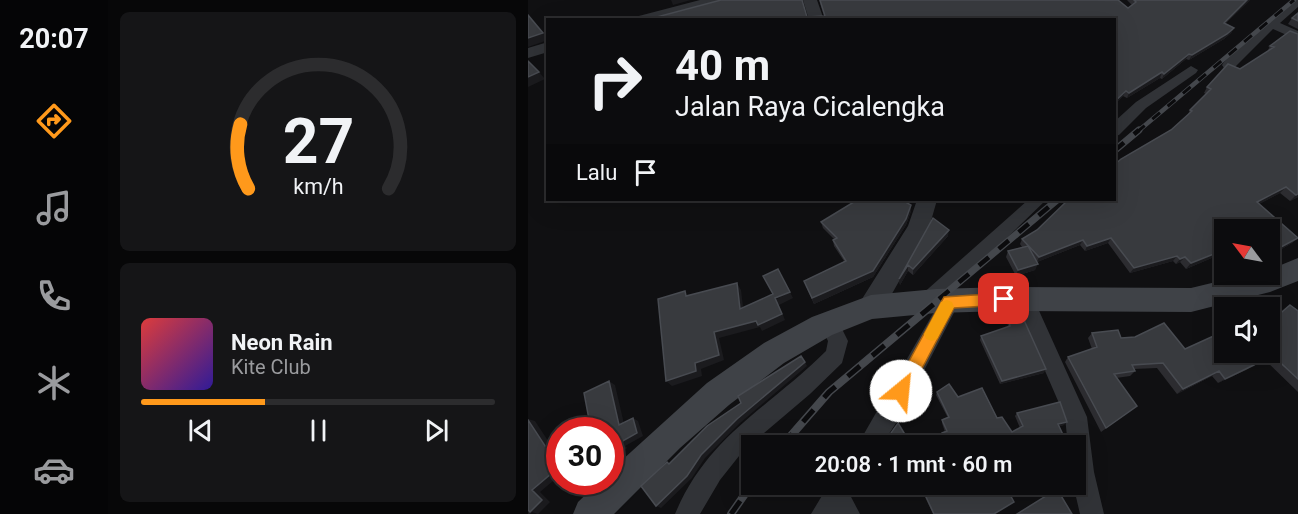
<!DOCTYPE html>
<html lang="id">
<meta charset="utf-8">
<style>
body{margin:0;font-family:Roboto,sans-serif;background:#151517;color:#f1f3f6;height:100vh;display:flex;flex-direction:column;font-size:22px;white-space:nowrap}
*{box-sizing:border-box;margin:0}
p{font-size:20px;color:#9a9b9e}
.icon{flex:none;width:33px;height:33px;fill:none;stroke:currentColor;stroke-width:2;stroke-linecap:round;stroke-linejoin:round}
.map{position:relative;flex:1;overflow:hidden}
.sheet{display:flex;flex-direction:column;gap:12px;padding:12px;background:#070708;width:420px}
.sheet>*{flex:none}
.banner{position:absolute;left:18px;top:18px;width:570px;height:183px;border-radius:0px;box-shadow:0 6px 24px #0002,0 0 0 2px #2c2c2e;background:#0c0c0e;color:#f1f3f6;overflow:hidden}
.needle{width:39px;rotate:302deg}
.fabs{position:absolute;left:686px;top:219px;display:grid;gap:12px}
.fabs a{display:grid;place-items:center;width:66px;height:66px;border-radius:0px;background:#0c0c0e;box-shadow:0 6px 24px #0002,0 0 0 2px #2c2c2e;font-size:30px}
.speed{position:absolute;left:18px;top:417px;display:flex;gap:12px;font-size:30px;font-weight:700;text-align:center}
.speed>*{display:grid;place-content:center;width:78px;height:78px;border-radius:50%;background:#0c0c0e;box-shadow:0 6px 24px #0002,0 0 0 2px #2c2c2e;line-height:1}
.speed .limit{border:9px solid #d22;background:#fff;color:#111}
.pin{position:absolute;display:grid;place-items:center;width:51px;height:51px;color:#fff;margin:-26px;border-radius:12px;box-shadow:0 3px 9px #0006}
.me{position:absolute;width:66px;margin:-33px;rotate:28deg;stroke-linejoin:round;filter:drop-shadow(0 0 4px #0008)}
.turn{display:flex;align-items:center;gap:21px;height:126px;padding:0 30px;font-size:27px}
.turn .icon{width:78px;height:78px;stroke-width:2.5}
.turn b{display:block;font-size:42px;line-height:51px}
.then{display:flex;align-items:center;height:57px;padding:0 30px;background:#0003;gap:12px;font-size:22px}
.sheet .widget{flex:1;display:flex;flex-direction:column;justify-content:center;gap:9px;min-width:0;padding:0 21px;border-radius:9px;background:#151517}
.sheet .dial{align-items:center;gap:0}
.dial svg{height:156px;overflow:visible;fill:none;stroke:#2c2c2e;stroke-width:7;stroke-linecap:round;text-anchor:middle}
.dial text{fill:#f1f3f6;stroke:none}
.song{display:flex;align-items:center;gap:18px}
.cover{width:72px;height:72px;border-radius:9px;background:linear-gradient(135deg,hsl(0 70% 55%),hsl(250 70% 35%))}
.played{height:6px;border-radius:3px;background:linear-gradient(90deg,#ff991b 35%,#2c2c2e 35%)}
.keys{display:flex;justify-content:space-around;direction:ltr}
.trip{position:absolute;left:213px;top:435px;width:345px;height:60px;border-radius:0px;background:#0c0c0e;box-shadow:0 6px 24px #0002,0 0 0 2px #2c2c2e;font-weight:600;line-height:60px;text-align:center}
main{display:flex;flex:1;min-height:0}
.tabs{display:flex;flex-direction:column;width:108px;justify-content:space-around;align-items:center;background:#050506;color:#9a9b9e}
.tabs .icon{width:42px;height:42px}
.tabs .on{color:#ff991b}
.tabs b{font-size:27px;color:#f1f3f6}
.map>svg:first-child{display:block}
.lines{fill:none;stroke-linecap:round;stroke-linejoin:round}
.minor{fill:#313337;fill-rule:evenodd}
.tertiary{fill:#313337;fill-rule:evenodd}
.secondary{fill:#3f4247;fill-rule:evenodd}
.rail-far2-casing{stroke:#44474c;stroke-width:4.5}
.rail-far1-casing{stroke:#44474c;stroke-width:7}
.rail-casing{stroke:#44474c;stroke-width:8}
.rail-far2{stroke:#0b0b0d;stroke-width:3;stroke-dasharray:10;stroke-linecap:butt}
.rail-far1{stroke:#0b0b0d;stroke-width:4.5;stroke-dasharray:13;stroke-linecap:butt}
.rail{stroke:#0b0b0d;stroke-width:5;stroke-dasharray:16;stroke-linecap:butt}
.wall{fill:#2c2c30}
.shaded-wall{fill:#1b1b1e}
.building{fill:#383a3e;stroke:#484b51;stroke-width:1.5}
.route{fill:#ff991b;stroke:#a66312;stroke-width:1.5}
.slow{fill:#f59e0b}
</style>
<main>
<nav class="tabs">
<b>20:07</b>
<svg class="icon on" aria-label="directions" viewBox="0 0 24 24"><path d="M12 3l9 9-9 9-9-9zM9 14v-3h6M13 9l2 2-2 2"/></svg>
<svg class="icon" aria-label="music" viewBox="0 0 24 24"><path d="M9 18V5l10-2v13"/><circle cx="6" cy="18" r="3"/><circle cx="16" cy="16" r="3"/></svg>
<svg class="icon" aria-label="phone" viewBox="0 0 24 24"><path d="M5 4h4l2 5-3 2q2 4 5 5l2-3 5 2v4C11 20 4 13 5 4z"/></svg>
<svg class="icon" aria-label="climate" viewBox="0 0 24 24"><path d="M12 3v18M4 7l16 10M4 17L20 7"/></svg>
<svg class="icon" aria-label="car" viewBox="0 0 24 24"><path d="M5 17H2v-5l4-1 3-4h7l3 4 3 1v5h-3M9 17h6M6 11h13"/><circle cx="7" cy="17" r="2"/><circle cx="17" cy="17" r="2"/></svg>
</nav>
<section class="sheet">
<div class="widget dial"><svg viewBox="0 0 100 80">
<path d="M14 69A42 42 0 1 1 86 69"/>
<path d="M14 69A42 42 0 0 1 10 36" stroke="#ff991b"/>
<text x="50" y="56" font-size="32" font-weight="700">27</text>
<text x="50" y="72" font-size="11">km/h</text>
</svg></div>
<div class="widget">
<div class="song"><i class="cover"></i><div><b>Neon Rain</b><p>Kite Club</p></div></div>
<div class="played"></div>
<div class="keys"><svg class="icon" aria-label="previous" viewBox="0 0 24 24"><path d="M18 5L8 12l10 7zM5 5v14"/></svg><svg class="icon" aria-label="pause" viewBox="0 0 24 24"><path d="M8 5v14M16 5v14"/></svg><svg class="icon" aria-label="next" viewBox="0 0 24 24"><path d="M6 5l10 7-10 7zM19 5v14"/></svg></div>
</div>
</section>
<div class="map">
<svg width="770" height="514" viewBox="0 0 770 514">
<rect width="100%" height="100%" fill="#101012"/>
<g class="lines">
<path class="minor" d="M764,0H770V7L752,23L770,31V40L745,29L706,68H696L694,65L696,62Z
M663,66L670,70L668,73L618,108L591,135L586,136V122L608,102Z
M500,200H518L422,293L429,295L432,301L372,417L353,446H329L411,303L399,310L392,308L389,302L392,296Z
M496,291L503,293L559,417L566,472L576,514H552L545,484H548V446H540L537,417L486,299L489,293Z
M301,314L308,317L320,341L314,363L282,394L215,451L192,480L172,514H147C180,435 241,408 298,351L300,341L291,323L294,317Z
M301,484H327L322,495L332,514H283Z"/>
<path class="tertiary" d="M172,0H196L194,3L131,20H105L107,17Z
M275,0H289L296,20H281Z
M20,42V52L0,58V48Z
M389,200H409L401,228L352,315L343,318L334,315L331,307L334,299L380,226Z"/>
<path class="secondary" d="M770,258V281L742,292L663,312L476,311L408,313L344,319L304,335L256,363L201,405L152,448L86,514H45L50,502L71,482H82V471L179,383L236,343L284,317L343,295L408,289L476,287L663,288L721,274H741V270Z"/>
<defs>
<path id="rail-far2" d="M609,132L766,0"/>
<path id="rail-far1" d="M586,151L611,130
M411,299L529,200"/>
<path id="rail" d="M254,446L301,392L413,298
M203,514L224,484"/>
</defs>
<use href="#rail-far2" class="rail-far2-casing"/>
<use href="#rail-far1" class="rail-far1-casing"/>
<use href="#rail" class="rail-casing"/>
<use href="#rail-far2" class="rail-far2"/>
<use href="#rail-far1" class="rail-far1"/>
<use href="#rail" class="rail"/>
</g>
<path class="wall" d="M291,0H590L600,8L604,5L599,0H722L697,24L706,28L703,33L696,39L661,60L658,59L634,79L632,78L599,98L595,96L586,105V20L129,17L296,16Z
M770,13V29L760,24L764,18Z
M762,31L770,197L762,201L752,193L731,204L770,238L764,243L747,253L741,248V230H696V257L693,254L658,269L652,262L648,264L645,261L602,273L580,243L557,251L552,245L509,262L507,270L488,276L478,257L480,251L494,247L492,244L494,239L586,200L643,130L659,116L662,110L678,94L676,93L679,87L712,69L739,52L742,46Z
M383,211L378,225L345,277L286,304L278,286L316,261L306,246L305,240L306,239L295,228L293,222Z
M405,218L420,236L385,275L380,271L372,285L371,279Z
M762,305L770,310V392L735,358L718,370L690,383L684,376L649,394L629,368L606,369L607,371L602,376L588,378L609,406L573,432L537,362L540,357L564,349L560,338L564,333L657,349L696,352H741V322Z
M479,309L516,373L472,384L452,340L453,336L480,327L478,313Z
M409,392L430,397L469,418L484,432L492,428L487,416L489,413L536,425L531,426L537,439L534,442L529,444V446H418L414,436V433L417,432L414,423V420L420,418L408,395Z
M391,484H480L477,486L467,514H405Z"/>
<path class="shaded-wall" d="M143,0H163L145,5Z
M719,0H722L693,28L696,23Z
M706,28L703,33L696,39L661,60L664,55Z
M15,33L20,40L0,47V38Z
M661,54L658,59L634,79L636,74Z
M11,72L17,79L0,87V77Z
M634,72L632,78L599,98L601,93Z
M598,91L595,96L586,105V102Z
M758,187L752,193L724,208L729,202Z
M770,194V197L762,201L768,195Z
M383,205V211L378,225L345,277L286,304L284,298Z
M421,230L420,236L385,275V269Z
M583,238L580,243L557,251L559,246Z
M770,238L764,243L747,253L753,247Z
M555,240L552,245L509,262L511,257Z
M696,250V251L693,254L658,269L663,263Z
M649,256L645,261L602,273L606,268Z
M657,257L652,262L648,264L652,259Z
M510,264L507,270L488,276L490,270Z
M380,265V271L372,285L371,279Z
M209,283L213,290L216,315L212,309Z
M262,292L265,298L251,305L257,320L234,331L232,327L191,338L196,360L173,369L174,376L144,386L138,381L167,363L186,332Z
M277,362L279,366L212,423L177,458L164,478L133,508L128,506L173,455L209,419Z
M726,365L718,370L690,383L697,379Z
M518,369L516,373L472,384L474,381Z
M691,371L684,376L649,394L655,389Z
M81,381L87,385L97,428L91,425Z
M105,418L110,421L115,436L97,446L99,448L82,460V453L91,443Z
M0,419L7,421L32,459V475L12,492L22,502L10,514L4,512L2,514H0V509L4,490Z
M539,422L536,425L527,427L530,424Z"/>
<path class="building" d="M193,0H274L279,17L297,16L292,0H590L600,8L608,2L606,0H719L696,23L706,28L699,34L664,55L661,54L636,74L634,72L601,93L598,91L586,102V20H96L108,17H129Z
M770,13V21L764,18Z
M0,15L15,33L0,38Z
M762,31L770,34V194L768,195L758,187L729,202L770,238L753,247L747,242L741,246V230H696V250L663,263L657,257L652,259L649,256L606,268L583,238L559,246L555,240L511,257L494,239L509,230L540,200H586V165L593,159L643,130L664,111L662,110L683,89L679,87L700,64L712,69L746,47L742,46Z
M0,61L11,72L0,77Z
M329,200H374L383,205L378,219L345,271L284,298L276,281L318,261L305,240L309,238L293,222Z
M405,218L421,230L385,269L380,265L371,279Z
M500,246L510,264L490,270L480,251Z
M250,269L262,292L247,298L254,314L230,325L228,321L186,332L191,355L167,363L168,371L138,381L130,299L157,291L158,296L209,283L212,309L245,294L235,276Z
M762,305L770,311V379L742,353L726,365L697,379L691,371L655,389L635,363L604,365L607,371L586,374L609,406L578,428L540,357L569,347L564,333L590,330L593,338L607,337L636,323L657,349L690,334L696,342V352H741V323Z
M479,309H491L518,369L474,381L453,336L482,326Z
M273,356L277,362L209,419L173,455L159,476L128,506L113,486L139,462L141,464L179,426L213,403L210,396Z
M81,381L91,425L105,418L109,433L91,443L93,446L82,453V430H63L56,393Z
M421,384L430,397L454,388L469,418L474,417L484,432L495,426L489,413L532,402L539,422L530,424L537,439L528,442L529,446H419L414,433L419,431L414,420L421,417L409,392Z
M0,420L31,467L4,490L14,500L2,512L0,510Z
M370,423L384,446H362L358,440Z
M392,484H476L486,502L466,514H406Z
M529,489L544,514H489Z"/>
<path class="route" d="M476,293L481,295L483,299L481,304L476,305L426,308L379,397L373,399L368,397L365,391L368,385L416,297Z"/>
<path class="slow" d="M419,300L424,302L426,307L424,311L409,339L404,341L398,339L396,334L413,302Z"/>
</svg>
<div class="fabs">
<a><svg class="needle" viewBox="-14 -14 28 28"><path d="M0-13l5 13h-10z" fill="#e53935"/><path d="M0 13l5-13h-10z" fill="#9a9b9e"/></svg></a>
<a><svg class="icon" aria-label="sound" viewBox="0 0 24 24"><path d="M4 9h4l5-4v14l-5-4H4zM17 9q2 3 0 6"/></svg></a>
</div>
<div class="speed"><div class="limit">30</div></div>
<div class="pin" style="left:476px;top:299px;background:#d93025"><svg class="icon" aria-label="arrive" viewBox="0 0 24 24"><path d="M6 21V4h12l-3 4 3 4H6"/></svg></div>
<svg class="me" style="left:373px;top:391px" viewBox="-20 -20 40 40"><circle r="19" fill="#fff"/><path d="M0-13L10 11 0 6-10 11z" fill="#ff991b"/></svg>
<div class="trip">20:08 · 1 mnt · 60 m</div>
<div class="banner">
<div class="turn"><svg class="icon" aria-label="right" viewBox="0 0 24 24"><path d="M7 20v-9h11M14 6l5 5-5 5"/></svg><div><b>40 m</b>Jalan Raya Cicalengka</div></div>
<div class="then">Lalu<svg class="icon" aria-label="arrive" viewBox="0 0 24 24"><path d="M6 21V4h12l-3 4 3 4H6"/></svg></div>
</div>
</div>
</main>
